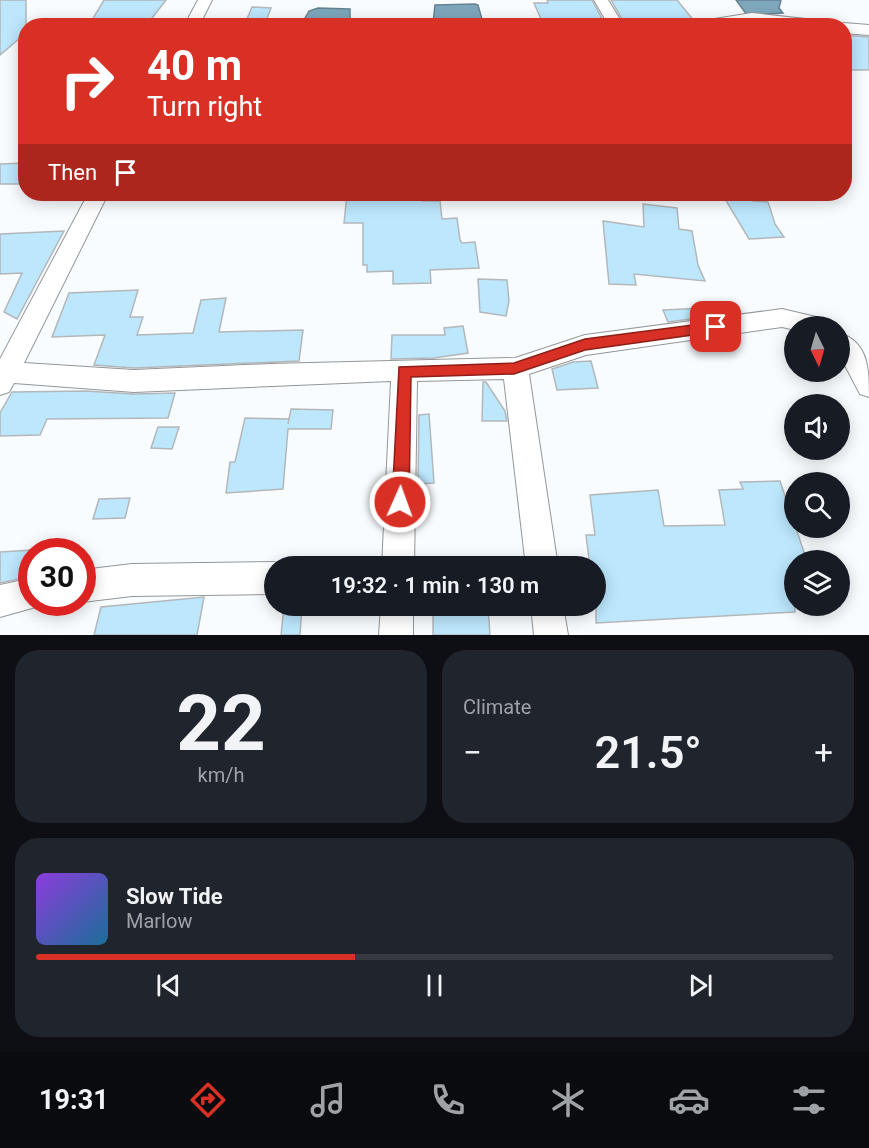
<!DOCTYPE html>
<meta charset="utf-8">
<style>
body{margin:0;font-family:Roboto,sans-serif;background:#20242c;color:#f1f3f6;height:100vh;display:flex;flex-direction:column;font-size:22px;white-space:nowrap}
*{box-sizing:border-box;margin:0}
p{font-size:20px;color:#9ea1a6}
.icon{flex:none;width:33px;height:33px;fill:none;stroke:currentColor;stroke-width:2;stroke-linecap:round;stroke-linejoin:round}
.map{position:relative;height:635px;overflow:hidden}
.drawer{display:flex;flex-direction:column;gap:15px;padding:15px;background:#0d0f14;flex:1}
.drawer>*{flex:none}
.banner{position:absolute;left:18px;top:18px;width:834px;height:183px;border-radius:24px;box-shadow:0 3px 15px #0003;background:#d93025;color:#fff;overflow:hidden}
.needle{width:39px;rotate:175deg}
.tools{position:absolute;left:784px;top:316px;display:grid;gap:12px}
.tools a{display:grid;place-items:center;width:66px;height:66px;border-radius:50%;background:#171b24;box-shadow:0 3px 15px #0003;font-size:30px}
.speed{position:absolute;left:18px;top:538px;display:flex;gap:12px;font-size:30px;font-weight:700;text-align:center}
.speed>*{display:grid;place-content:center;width:78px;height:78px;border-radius:50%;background:#171b24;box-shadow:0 3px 15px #0003;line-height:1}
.speed .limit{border:9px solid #d22;background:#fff;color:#111}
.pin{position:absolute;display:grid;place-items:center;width:51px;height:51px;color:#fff;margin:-26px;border-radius:12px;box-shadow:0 3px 9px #0006}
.me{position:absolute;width:66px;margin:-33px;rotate:2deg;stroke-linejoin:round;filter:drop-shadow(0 0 4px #0008)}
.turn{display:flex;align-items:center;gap:21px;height:126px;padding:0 30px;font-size:27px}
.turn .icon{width:78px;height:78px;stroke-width:2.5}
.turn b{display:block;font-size:42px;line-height:51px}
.then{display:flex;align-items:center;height:57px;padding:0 30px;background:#0003;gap:12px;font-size:22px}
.big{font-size:45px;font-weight:600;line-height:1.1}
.drawer .widget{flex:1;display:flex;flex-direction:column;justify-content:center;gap:9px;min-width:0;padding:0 21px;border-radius:24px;background:#20242c}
.drawer .dial{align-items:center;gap:0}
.dial b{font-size:78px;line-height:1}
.song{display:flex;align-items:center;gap:18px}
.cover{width:72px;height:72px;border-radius:9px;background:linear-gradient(135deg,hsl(270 70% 55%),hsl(200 70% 35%))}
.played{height:6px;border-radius:3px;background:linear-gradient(90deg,#d93025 40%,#363941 40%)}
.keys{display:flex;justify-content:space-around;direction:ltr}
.heat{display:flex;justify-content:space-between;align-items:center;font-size:33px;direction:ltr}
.drawer .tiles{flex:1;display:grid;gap:15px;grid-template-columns:1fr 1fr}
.widget:last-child{grid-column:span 2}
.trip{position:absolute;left:264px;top:556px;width:342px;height:60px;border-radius:30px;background:#171b24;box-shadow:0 3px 15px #0003;font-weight:600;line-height:60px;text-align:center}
.dock{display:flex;height:96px;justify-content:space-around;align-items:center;background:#090b0e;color:#9ea1a6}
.dock .icon{width:42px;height:42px}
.dock .current{color:#d93025}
.dock b{font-size:27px;color:#f1f3f6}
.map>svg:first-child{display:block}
.water{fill:#7ea7bc;stroke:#668392;stroke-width:1.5}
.building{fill:#bce7fd;stroke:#b3b7ba;stroke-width:1.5}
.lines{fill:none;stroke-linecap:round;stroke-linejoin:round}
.minor-casing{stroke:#939799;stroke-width:2}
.minor{fill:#fff;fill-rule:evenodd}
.route{fill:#d93025;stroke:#8d1f18;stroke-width:1.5}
</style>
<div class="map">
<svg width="869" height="635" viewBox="0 0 869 635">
<rect width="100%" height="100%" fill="#f8fcfe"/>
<path class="water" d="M736,0H781L779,8L783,13L747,15Z
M475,4L478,5L483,23L480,25H434L433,23L435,5Z
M318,8L350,9V25H301L309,11Z"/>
<path class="building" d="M0,0H26V33L0,55Z
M104,0H166L146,26L89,25Z
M547,0H592L606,26H544L534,3H548Z
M611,0H677L695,22L626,26Z
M252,7L271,8L264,26H244Z
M844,35L869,37V70H844Z
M26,163V184H0V164Z
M347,194H392V197L422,196V201H440L442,219L457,218L460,240L462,243L475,242L479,268L430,270L431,283L393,284V271L367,272V265H363V223H344Z
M722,194H751L753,201L768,202L775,224L784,237L749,239Z
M643,204L677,208L679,229L692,231L698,265L705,281L634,274L636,285L609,284L603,221L644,227Z
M64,231L17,319L4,312L22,273L0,274V234Z
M478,279L507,280L509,301L506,316L480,312Z
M138,290L130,317H143L137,335L193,333L201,300L226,298L219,332L303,330L299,361L134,368L94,365L105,335L52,337L69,293Z
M705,308L706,317L668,322L663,310Z
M463,326L468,353L434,358L391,359L392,335H445L444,328Z
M591,361L598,388L557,390L552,369L573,362Z
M483,382H486L505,411L507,421H482Z
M85,391L134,394L175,393L168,418L47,419L40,435L0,436V413L12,392Z
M291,409L333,410L331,429H288L283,489L226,493L230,462H235L245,418L289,419L288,424Z
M429,414L434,483L418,484L419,415Z
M158,427H179L172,449L151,448Z
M780,481L807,561H795V612L596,623V567H590L586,535H595L590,495L658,490L664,526L725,525L719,490L743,489L740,482Z
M130,498L125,518L93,519L99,499Z
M32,550V576L0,583V552Z
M204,597L197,635H94L101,607Z
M284,606H302L300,635H281Z
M433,606H488L490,635H433Z"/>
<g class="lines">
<defs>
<path id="minor" d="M198,0H212L199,26H184Z
M594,0H608L624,26H609Z
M752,13L823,21L830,26L752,23L695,26L702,21Z
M844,23L869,25V35L844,33V26H838Z
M88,194H108L24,363L134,370L270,364L515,358L585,335L782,309L829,320L832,327H795V330L782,327L586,355L529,374L558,567H526L504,379L417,381L414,567H382L391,381L134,392L14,383L9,392L0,395V359Z
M840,333C869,343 869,370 869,397L860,394L840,356Z
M274,562L285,567H274V594L132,596L82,602V570L132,564Z
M32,578V603H44L43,605L0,617V585Z
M381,606H413V635H379Z
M531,606H563L568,635H534Z"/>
</defs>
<use href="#minor" class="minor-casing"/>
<use href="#minor" class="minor"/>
</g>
<path class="route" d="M716,322L723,327L721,331L585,350L514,374L411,377L409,502L406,507L400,509L394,507L392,502L399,367L514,363L585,339Z"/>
</svg>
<div class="tools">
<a><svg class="needle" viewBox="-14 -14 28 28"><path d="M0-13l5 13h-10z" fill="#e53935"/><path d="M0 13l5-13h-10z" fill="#9ea1a6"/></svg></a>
<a><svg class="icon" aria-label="sound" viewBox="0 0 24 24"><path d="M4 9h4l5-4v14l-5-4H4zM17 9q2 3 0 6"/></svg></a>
<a><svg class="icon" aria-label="search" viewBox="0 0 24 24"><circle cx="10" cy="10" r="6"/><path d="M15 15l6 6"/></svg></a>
<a><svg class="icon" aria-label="layers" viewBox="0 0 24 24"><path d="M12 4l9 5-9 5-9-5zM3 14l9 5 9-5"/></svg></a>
</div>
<div class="speed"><div class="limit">30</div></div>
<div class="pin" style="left:716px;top:327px;background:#d93025"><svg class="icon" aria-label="arrive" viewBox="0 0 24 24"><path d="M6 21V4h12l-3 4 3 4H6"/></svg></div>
<svg class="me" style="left:400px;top:502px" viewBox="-20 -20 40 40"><circle r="17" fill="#d93025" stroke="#fff" stroke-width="3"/><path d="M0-11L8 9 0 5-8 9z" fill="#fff"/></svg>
<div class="trip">19:32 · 1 min · 130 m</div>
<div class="banner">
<div class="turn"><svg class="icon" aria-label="right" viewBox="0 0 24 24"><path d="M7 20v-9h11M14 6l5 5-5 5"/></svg><div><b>40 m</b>Turn right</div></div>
<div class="then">Then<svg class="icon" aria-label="arrive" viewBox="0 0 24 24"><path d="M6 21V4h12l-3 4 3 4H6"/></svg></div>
</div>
</div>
<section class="drawer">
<div class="tiles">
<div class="widget dial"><b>22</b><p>km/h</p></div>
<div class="widget"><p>Climate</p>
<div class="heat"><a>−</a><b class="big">21.5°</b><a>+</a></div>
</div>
<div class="widget">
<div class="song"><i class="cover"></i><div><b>Slow Tide</b><p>Marlow</p></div></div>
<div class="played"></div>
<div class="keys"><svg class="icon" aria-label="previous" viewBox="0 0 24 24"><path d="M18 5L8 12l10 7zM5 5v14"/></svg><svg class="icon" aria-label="pause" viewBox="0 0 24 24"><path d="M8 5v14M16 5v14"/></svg><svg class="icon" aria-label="next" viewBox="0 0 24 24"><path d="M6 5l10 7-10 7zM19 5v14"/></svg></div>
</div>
</div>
</section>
<nav class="dock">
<b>19:31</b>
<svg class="icon current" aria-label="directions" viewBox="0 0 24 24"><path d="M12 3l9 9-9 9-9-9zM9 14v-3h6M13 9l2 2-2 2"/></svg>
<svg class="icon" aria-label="music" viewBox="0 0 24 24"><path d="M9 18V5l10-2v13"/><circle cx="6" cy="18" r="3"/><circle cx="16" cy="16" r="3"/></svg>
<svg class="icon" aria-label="phone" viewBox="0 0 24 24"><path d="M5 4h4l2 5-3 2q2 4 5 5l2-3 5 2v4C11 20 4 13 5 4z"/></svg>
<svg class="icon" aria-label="climate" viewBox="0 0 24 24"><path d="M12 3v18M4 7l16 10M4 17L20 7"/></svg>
<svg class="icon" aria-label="car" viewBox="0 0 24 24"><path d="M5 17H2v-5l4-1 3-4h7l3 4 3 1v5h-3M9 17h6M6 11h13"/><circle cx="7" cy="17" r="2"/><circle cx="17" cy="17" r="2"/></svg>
<svg class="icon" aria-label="filters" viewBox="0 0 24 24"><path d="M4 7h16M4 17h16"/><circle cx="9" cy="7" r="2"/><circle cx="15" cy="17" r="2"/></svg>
</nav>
